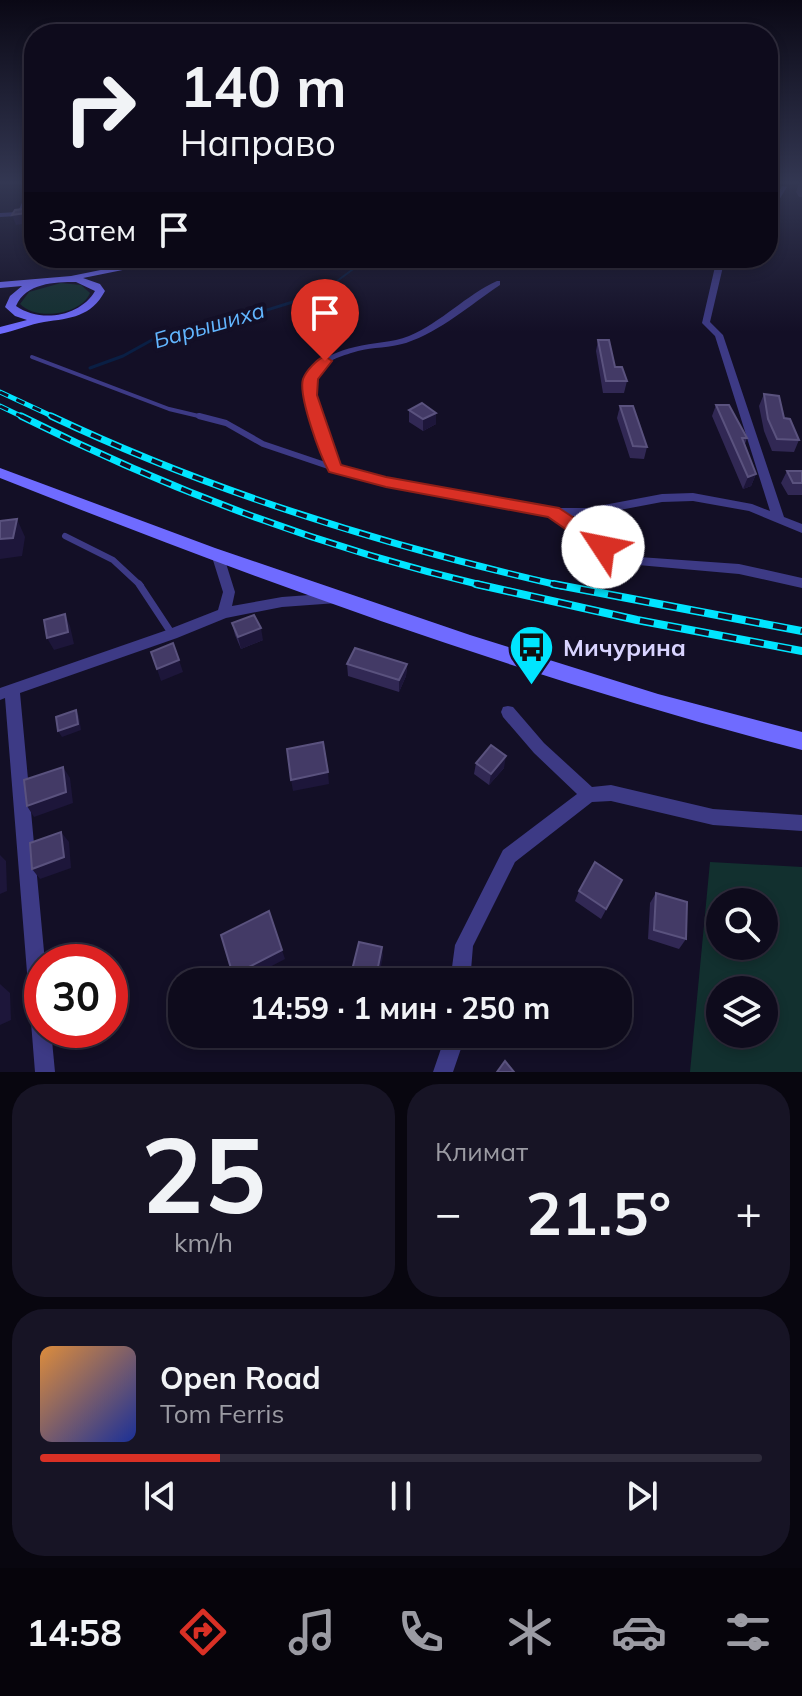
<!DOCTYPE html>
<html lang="ru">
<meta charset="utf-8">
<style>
body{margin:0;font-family:Mulish,sans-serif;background:#171425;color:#f1f3f6;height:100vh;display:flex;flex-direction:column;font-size:30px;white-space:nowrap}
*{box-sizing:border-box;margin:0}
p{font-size:26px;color:#9b9ba3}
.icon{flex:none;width:44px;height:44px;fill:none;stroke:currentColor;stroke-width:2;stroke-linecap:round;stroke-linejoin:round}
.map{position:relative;height:1072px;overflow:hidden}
.sheet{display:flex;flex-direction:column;gap:12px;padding:12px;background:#08060f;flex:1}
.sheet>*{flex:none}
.banner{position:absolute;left:24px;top:24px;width:754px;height:244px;border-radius:32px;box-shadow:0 4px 12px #0003,0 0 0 2px #2e2b3b;background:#0e0b1c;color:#f1f3f6;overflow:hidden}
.tools{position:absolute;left:706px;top:888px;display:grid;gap:16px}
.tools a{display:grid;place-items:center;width:72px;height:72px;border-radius:50%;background:#0e0b1c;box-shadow:0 4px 12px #0003,0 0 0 2px #2e2b3b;font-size:40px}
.speed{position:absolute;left:24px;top:944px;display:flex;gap:16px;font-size:40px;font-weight:700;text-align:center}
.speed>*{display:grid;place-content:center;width:104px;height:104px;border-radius:50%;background:#0e0b1c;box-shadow:0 4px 12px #0003,0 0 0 2px #2e2b3b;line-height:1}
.speed .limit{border:12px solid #d22;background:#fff;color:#111}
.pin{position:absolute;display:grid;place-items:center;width:68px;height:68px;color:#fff;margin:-82px -34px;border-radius:50% 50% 50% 0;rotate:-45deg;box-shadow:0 0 8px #0007}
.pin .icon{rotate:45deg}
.me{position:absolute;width:88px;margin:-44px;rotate:304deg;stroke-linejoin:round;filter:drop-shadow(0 0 6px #0008)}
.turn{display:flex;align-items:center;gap:28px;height:168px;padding:0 24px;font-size:36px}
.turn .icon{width:104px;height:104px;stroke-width:2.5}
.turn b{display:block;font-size:56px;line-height:68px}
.then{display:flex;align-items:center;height:76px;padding:0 24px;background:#0003;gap:16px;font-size:30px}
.big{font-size:60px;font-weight:700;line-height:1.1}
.sheet .card{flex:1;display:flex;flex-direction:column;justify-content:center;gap:12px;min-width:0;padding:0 28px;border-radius:32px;background:#171425}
.sheet .dial{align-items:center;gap:0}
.dial b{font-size:104px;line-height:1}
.song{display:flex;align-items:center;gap:24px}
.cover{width:96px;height:96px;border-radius:12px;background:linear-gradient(135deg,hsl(30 70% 55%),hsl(230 70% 35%))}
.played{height:8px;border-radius:4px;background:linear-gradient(90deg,#d93025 25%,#2e2b3b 25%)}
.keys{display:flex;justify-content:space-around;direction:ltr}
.heat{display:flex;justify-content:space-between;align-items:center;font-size:44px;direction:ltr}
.sheet .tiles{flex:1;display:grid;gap:12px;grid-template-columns:1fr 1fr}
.card:last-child{grid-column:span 2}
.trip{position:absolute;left:168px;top:968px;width:464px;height:80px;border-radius:32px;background:#0e0b1c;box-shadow:0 4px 12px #0003,0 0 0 2px #2e2b3b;font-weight:700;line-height:80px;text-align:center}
.dock{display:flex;height:128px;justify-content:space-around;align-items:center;background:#06040b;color:#9b9ba3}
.dock .icon{width:56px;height:56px}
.dock .current{color:#d93025}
.dock b{font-size:36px;color:#f1f3f6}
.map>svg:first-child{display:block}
.green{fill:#12302f;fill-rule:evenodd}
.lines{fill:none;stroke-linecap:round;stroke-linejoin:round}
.stream-far1{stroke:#0a1f44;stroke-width:2}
.stream{stroke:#0a1f44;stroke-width:3}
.service-far3{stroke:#3d3a85;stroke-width:3}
.service-far2{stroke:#3d3a85;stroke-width:4}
.service-far1{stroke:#3d3a85;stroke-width:6}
.service{stroke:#3d3a85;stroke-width:7}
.minor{fill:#3d3a85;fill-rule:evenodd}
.secondary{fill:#6f6bff;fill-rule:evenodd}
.rail-far2-casing{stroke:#00e5ff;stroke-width:5}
.rail-far1-casing{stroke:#00e5ff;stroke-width:7}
.rail-casing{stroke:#00e5ff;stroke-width:8}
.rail-far2{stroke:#130f26;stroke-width:3;stroke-dasharray:9;stroke-linecap:butt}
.rail-far1{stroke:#130f26;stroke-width:4;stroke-dasharray:11;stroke-linecap:butt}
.rail{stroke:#130f26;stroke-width:5;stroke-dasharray:14;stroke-linecap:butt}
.wall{fill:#312854}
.shaded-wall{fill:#1d163a}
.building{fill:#433a66;stroke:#5a527e;stroke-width:2}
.route{fill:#d93025;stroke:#8d1f18;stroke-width:2}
.labels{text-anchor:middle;stroke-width:8;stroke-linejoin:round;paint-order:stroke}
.far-water-label{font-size:22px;font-style:italic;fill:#62b6ff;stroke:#130f26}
.poi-label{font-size:24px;font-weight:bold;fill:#d9d4ff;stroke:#130f26;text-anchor:start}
</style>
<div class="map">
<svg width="802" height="1072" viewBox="0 0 802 1072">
<rect width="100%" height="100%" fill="#130f26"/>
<path class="green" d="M61,283L81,285L90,293C81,315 36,321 20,304L29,292Z
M710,862L802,867V1072H690ZM720,902H764V946H720ZM720,990H764V1034H720Z"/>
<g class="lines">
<path class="stream-far1" d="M329,287L368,258"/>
<path class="stream" d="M90,368L123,356L161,335L241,318L309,297L333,285"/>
<path class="service-far3" d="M18,215L33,182"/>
<path class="service-far2" d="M32,357L169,409L207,418"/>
<path class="service-far1" d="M199,416L226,423L263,444L334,468
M65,536L113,560L141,586"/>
<path class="service" d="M139,584L172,634"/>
<path class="minor" d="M782,186L787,187L771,213L768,215V208Z
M34,211V215L0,217V213Z
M717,258H725L710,322L723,335L784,517L802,524V533L749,511L693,501L662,502L588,516H567L607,544L639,557L739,564L802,578V588L739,574L638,565L599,550L550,515L386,486L330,470L329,468C323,455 320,441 315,427C300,381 305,359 355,347C373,342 392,343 409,336C442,322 466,295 497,281H500V285C470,305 441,331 406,343C390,348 373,347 358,351C345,355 327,359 320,371C308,392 330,444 338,466L386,478L553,508H588L662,494L693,493L752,504L770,511L715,336L702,323Z
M218,553L224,557L235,592L232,606L282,597L337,593L342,595L344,598L342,601L337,603L282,607L226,618L177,638L20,693L45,962H42V1030H51L55,1072H35L5,698L0,700V688L167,630L218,610L223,592L212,557Z
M508,706L513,707L544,743L592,787L611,785L713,809L802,815V831L713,825L611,801L592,802L515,862L473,946L470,982H450L455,945L503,850L577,794L534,753L503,717L501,712L503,707Z
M446,1034H466L453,1072H433Z"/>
<path class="secondary" d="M160,258H182L83,278L100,284L105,291C91,317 71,318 44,322C31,324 14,331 0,334V327L27,320L15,316L5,307L10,296L22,286L0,288V282L71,276ZM76,282L95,291C80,317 40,323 16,306C26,283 54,282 76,282Z
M0,468L215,548L470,635L658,694L802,732V750C529,679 262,582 0,478Z"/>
<defs>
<path id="rail-far2" d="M0,392L56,418
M0,406L25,418"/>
<path id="rail-far1" d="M21,416C169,490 323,548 485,586
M51,416C214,493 386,546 562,586"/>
<path id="rail" d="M476,584L637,620L802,651
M553,584L802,631"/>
</defs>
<use href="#rail-far2" class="rail-far2-casing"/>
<use href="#rail-far1" class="rail-far1-casing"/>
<use href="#rail" class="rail-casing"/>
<use href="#rail-far2" class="rail-far2"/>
<use href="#rail-far1" class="rail-far1"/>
<use href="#rail" class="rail"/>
</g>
<path class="wall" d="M793,182H802V197H799L796,192L799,183H800Z
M598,340L615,367L627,381L624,393H603L596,351Z
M764,394L784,418L799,440L794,452L772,451L764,431L759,406Z
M716,405L747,438L745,444L756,474L751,486L743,489L712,416Z
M620,406L647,447L644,459L630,458L617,418Z
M409,410L436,413V424L423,431L409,422Z
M787,471H802V495H788L781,483Z
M232,623L263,640L241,649L235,635Z
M347,664H407L406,676L399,692L348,676Z
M476,763L504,768L489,785L474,774Z
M622,880L601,919L575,901L579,891Z
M656,893L686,939L679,949L648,939L650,903Z"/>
<path class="shaded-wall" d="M18,182H29L27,184L19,185Z
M34,212V222L16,225L12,215Z
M162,258H174L175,266L160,269L158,259Z
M436,413V424L423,431V419Z
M756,474L751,486L743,489L748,477Z
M17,519L25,537L22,556L0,559V539Z
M65,614L70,626L74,644L54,650L47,638Z
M261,628L263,640L241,649L238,637Z
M179,660L183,672L161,681L157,669Z
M407,664L406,676L399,692V680Z
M76,710L79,716L81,730L62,737L58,731Z
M506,756L504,768L489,785L491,774Z
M63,767L70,778L73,803L34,817L27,806Z
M328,772L329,784L293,791L291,780Z
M61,832L69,842L71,868L40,879L32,869Z
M0,855L6,861L7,891L0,894Z
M382,947L383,956L378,982H375Z
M282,950L285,959L241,982H236L233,975Z
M0,984L10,993L11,1020L0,1025Z"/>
<path class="building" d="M34,205V212L12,215L15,210L31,208Z
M598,340H609L615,367H622L627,381H606Z
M764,394L779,396L784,418L790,419L799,440L777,439L768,419Z
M422,403L436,413L423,419L409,410Z
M716,405H729L747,438H742L756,474L748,477Z
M620,406H633L647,447L633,446Z
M787,471H802V483H793Z
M17,519L13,538L0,539V521Z
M65,614L68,632L47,638L44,620Z
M254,615L261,628L238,637L232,623Z
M173,643L179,660L157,669L151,652Z
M355,648L407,664L399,680L347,664Z
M76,710L78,724L58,731L56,717Z
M323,742L328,772L291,780L287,749Z
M491,745L506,756L491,774L476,763Z
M63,767L66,792L27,806L24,780Z
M61,832L64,857L32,869L30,843Z
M595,862L622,880L606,909L579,891Z
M656,893L687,902L686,939L654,930Z
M269,911L282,950L233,975L221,935Z
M359,942L382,947L375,982H349Z
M505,1061L514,1072H497Z"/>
<linearGradient id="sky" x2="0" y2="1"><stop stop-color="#0a0815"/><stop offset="0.55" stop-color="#333752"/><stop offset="1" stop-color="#333752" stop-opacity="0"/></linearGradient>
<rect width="802" height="332" fill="url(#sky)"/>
<path class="route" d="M325,356L332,361L318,379L317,395L341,465L386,477L559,508L610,542L612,547L610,551H597L548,517L386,487L329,472C320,455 298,396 303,379C306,371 317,359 325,356Z"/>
<defs>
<symbol id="bus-pin" viewBox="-11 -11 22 30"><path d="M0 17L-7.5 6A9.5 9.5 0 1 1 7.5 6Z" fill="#00e5ff" stroke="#130f26"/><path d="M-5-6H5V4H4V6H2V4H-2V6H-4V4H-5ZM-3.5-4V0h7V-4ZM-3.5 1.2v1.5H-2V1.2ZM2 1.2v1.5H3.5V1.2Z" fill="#111"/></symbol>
</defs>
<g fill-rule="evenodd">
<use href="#bus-pin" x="506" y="622" width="51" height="69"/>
</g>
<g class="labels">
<g class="far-water-label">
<text transform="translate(209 325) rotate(-16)" y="8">Барышиха</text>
</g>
<g class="poi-label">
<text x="563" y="656">Мичурина</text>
</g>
</g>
</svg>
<div class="tools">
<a><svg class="icon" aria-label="search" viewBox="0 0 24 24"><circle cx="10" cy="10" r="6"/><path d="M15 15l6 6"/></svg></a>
<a><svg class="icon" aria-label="layers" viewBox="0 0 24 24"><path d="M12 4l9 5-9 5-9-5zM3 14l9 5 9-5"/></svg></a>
</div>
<div class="speed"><div class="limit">30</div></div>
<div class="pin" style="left:325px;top:361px;background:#d93025"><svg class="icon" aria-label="arrive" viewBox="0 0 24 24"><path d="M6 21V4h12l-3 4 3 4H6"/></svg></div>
<svg class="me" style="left:603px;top:547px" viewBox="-20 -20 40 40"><circle r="19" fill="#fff"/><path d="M0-13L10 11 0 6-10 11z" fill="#d93025"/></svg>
<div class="trip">14:59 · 1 мин · 250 m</div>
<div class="banner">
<div class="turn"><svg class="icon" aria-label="right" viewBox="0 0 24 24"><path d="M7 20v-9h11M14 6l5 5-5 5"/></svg><div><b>140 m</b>Направо</div></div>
<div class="then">Затем<svg class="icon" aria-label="arrive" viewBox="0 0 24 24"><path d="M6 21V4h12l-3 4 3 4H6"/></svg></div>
</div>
</div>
<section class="sheet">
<div class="tiles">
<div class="card dial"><b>25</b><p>km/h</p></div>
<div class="card"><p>Климат</p>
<div class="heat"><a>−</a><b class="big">21.5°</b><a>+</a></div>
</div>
<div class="card">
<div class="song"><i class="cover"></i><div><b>Open Road</b><p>Tom Ferris</p></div></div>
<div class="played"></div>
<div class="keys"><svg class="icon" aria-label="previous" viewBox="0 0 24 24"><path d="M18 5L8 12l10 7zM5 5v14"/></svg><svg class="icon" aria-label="pause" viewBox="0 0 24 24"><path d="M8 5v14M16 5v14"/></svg><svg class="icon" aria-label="next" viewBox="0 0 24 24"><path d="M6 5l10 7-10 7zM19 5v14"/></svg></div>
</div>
</div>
</section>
<nav class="dock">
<b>14:58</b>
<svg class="icon current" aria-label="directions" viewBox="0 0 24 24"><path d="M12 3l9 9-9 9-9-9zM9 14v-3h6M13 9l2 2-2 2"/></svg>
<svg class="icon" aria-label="music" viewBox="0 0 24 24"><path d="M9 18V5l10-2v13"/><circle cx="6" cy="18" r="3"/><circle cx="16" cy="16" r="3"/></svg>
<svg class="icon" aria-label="phone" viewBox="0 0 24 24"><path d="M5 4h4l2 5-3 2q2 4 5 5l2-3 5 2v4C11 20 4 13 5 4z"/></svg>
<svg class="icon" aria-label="climate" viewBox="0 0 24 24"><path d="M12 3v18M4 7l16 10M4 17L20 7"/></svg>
<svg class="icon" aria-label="car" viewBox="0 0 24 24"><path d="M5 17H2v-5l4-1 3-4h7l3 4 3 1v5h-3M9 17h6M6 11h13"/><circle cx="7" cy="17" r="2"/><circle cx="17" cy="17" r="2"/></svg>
<svg class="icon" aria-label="filters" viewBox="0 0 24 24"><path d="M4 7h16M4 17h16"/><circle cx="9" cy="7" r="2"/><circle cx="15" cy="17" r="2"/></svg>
</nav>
